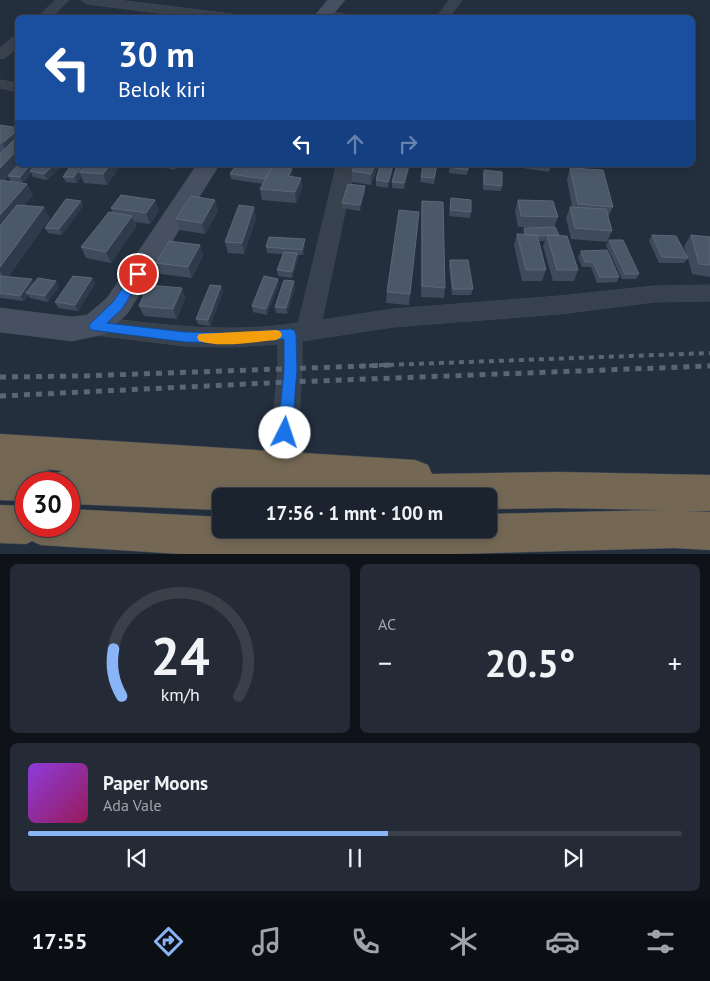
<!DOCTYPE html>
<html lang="id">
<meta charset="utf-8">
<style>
body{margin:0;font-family:"PT Sans",sans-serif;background:#242b36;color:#f1f3f6;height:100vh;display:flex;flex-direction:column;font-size:19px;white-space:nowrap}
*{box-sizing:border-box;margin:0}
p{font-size:16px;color:#a0a4aa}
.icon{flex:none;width:28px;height:28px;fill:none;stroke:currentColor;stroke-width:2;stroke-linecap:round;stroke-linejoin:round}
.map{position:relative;height:554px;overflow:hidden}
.details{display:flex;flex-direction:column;gap:10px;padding:10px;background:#0f1319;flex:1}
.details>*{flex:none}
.banner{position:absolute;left:15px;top:15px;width:680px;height:152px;border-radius:8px;box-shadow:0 2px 8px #0003,0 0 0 1px #39404a;background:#1a4fa0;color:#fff;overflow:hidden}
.speed{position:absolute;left:15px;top:472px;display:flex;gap:10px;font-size:25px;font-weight:700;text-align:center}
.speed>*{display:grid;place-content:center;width:65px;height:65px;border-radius:50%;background:#1b232e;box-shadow:0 2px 8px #0003,0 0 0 1px #39404a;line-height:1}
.speed .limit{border:8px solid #d22;background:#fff;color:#111}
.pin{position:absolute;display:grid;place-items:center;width:42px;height:42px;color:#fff;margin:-21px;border:2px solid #fff;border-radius:50%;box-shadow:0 1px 5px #0007}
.me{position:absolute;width:55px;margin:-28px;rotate:4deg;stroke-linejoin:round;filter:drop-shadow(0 0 4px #0008)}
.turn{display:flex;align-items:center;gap:18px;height:105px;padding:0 20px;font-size:22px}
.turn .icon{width:65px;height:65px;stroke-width:2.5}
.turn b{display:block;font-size:35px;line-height:42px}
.lanes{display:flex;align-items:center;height:48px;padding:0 20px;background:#0003;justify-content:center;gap:25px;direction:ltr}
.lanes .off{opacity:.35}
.big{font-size:38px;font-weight:800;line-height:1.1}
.details .widget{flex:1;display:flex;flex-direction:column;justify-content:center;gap:8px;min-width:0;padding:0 18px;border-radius:8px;background:#242b36}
.details .dial{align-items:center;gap:0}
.dial svg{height:130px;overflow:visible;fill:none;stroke:#39404a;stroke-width:7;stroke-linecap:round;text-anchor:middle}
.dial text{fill:#f1f3f6;stroke:none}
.song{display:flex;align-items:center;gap:15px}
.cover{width:60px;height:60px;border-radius:8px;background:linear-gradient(135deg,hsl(270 70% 55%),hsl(330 70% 35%))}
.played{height:5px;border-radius:2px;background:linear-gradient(90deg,#8ab4f8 55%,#39404a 55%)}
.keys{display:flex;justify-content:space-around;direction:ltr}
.heat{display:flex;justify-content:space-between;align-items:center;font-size:28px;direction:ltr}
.details .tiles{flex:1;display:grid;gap:10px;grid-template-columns:1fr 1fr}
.widget:last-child{grid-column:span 2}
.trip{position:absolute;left:212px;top:488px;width:285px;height:50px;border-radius:8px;background:#1b232e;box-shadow:0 2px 8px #0003,0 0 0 1px #39404a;font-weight:800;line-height:50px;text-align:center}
.tabs{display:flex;height:80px;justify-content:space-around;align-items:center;background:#0b0e12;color:#a0a4aa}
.tabs .icon{width:35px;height:35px}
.tabs .selected{color:#8ab4f8}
.tabs b{font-size:22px;color:#f1f3f6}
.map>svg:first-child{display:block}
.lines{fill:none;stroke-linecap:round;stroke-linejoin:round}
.street-casing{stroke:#414a57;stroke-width:1}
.secondary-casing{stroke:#414a57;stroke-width:1}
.highway-casing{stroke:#434c59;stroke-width:1}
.street{fill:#38414e;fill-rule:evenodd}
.secondary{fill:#465061;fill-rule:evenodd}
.highway{fill:#746855;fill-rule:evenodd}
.rail-far1{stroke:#5a6575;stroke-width:4;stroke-dasharray:5 5;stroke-linecap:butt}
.rail{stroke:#5a6575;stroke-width:5;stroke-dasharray:6 6;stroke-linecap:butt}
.wall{fill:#3f4b5c}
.shaded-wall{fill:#2f3b4b}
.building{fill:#4b5868;stroke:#5c6777}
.route{fill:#1a73e8;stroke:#114b97}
.slow{fill:#f59e0b}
</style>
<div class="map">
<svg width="710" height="554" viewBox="0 0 710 554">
<rect width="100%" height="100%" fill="#242f3e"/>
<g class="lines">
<defs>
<path id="street" d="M56,0H69L51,18H37Z
M81,0H117L232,14L238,18H197L87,4Z
M450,0H462L449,18H436Z
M324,11L345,14L351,18H319L318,15L320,12Z
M18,36V47L5,58L0,59V48L13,37Z
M0,80L18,83V92L0,88Z
M337,165H355L322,320L393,309L560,296L654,286L710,285V301L654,302L560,314L393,327L302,341V369L296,467L292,476L282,480L272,476L268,467L278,369V344L231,347L185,346L95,335L87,332L84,326L87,320L95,317C163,325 230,334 298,323Z"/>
<path id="secondary" d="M328,0H345L330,18H313Z
M197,165H219L127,314L105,334L72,341L0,332V308L72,317L87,315L107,298Z"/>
<path id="highway" d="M0,434L415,460L428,465L432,474L558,472L710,475V511H687L710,512V550L674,548L454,554H181L41,545L32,541L26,544L0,543V505L26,506V526H69V509L221,517V529H489V514L664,510L558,508L489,509V496H221V510L69,504V484H26V501L0,500ZM45,469L63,471L56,473L53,480L50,471Z"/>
</defs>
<use href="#street" class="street-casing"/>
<use href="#secondary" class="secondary-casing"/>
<use href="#highway" class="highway-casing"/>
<use href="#street" class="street"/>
<use href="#secondary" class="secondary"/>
<use href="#highway" class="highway"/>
<path class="rail-far1" d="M359,366L710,353"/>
<path class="rail" d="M0,377L81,376L393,365
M0,396L289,382L710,366"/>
</g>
<path class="wall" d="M0,125L18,165H63L47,180L33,177L31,173L23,183L11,182L8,176L4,181L27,184L33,195L24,205L50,218L8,277L34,283L59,287L48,302L30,298L28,295L24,301L0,298V154L1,153H0Z
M67,165H121L107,185L84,183L81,176L77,183L66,182L63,177L69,168Z
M154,165H179L175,170Z
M236,165H269L267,168L292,169V177L301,178L302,189L296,203L262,200L260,189L263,184L231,179L230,174Z
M355,165H378L371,185L352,182V171Z
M380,165H394L388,188L376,186V180Z
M397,165H410L404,189L392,188V182Z
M437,165L434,184L420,182L421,177Z
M450,165H468L467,175L449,173Z
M503,165H551L549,172Z
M582,165H597L596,168Z
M570,168L613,207L608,217L612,231L607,242L571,239L566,218L570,207H572L567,179Z
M484,170L502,186L501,191L483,190V176Z
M365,186V192L360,211L342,208V203Z
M451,198L471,212L470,218L449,216Z
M155,200L159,211L150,224L135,222L136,227L111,263L86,258L81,247L112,212L111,208Z
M518,200L558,217L554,227L558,236L578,270L574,281H553L543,246L545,241H539L546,270L542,281H522L514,245L517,234L523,235L524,228L540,227H518L515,211Z
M422,201L445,288L444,298L421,297V212Z
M83,206L62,235L48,233L45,228Z
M254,207L256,218L244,254L228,253L225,242Z
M218,211L205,234L180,230L176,219Z
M652,235L687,257L684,246L691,235L710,237V277L692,274L688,258L684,263H659L649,241Z
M305,239V245L303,255H298V259L292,278L278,276L277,270L283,254L267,253L266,247Z
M609,240L639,274L636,279H622L606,245Z
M200,245L203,256L192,278L160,274L156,263Z
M581,251L619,277L617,282L597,283L591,267H582L578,257Z
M450,260L473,289L471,295H452L449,266Z
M92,278L95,284L78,311L58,308L55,302Z
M278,279L279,284L267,315L253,312L252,306Z
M221,286L223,292L210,326L198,324L196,319Z
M295,287L287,314L276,313L275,307Z
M182,288L185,299L177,319L144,316L139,306Z
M387,292L410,294L409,305L386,303Z"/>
<path class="shaded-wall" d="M18,130V145L8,154L2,143Z
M18,149V165L0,185V168Z
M30,165H38L30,171L31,173L23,183L20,177Z
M54,165H63L47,180L44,174Z
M82,165H88L79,172L81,176L77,183L74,177Z
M110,165H121L107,185L103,174Z
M174,165H179L175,170Z
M375,165H378L371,185V174Z
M393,165H394L388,188V182Z
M409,165H410L404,189V183Z
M292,169L293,179L288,176Z
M301,178L302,189L296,203L295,192Z
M27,184L33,195L0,233V215Z
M365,186V192L360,211V205Z
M155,200L159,211L150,224L146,213Z
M215,200L218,211L205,234L202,223Z
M81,201L83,206L62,235L59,229Z
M44,207L50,218L6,279L0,271V267Z
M254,207L256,218L244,254L242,243Z
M132,216L136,227L111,263L106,252Z
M305,239V245L303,255L302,250Z
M200,245L203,256L192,278L188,267Z
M297,253L298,259L292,278V272Z
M92,278L95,284L78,311L75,305Z
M32,279L35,285L26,293L28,295L24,301L20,296Z
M278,279L279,284L267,315L266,309Z
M56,281L59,287L48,302L45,296Z
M294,281L295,287L287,314L286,308Z
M221,286L223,292L210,326L208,320Z
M182,288L185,299L177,319L173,309Z"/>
<path class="building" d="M0,125L18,128V130L2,143H0Z
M18,136V149L0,168V154Z
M18,165H30L20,177L8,176Z
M36,165H54L44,174L30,171Z
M71,165H82L74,177H63Z
M85,165H110L103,174L79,172Z
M236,165H249L271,168L265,179L230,174Z
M355,165H375L371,174L352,171Z
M380,165H393L388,182L376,180Z
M397,165H409L404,183L392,182Z
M423,165H437L434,178L421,177Z
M450,165H468V170L449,167Z
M273,166L292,169L288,176L301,178L295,192L260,189Z
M570,168L603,170L613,207L578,204Z
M484,170L502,172V186L484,184Z
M0,180L27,184L0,215Z
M348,184L365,186L360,205L342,203Z
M121,195L155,200L146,213L111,208Z
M191,196L215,200L202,223L176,219Z
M451,198L471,200V212L450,210Z
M66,199L81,201L59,229L45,228Z
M518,200L553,201L558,217L521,216Z
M422,201L443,202L445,288L422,286Z
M17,205L44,207L0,267V226Z
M239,205L254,207L242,243L225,242Z
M570,207L606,209L612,231L575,228Z
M399,210L419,212L410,294L387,292Z
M109,212L132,216L106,252L81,247Z
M555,227L559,235L537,236V235H526L524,228Z
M517,234L537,235L546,270H526Z
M547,235L567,236L578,270H557Z
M652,235L676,236L688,258L662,257Z
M691,235L710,237V265L699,264Z
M269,237L305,239L302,250L266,247Z
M609,240H623L639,274H625Z
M169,241L200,245L188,267L156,263Z
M607,250L619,277H600L593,262H585L581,251Z
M284,252L297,253L292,272L277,270Z
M450,260H468L473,289H453Z
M0,276L32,279L20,296L0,293Z
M73,276L92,278L75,305L55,302Z
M264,276L278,279L266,309L252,306Z
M38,278L56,281L45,296L26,293Z
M284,280L294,281L286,308L275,307Z
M148,285L182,288L173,309L139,306Z
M210,285L221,286L208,320L196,319Z"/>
<path class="route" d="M138,270L143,274L142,277L122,309L107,323L185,332L231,333L290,329L294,330L296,334L297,369L292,433L290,438L285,439L280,438L278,433L284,369V339L231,343L185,342L91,330L89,326L91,323L113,302L134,271Z"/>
<path class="slow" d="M276,330L280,331L282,335L280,338L276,340C254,342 220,348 199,341L197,337L199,334Z"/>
</svg>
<div class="speed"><div class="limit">30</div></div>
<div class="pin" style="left:138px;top:274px;background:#d93025"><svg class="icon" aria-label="arrive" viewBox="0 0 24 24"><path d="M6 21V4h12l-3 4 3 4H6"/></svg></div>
<svg class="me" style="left:285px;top:433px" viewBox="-20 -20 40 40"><circle r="19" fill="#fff"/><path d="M0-13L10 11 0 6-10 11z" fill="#1a73e8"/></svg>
<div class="trip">17:56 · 1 mnt · 100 m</div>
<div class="banner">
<div class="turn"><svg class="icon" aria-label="left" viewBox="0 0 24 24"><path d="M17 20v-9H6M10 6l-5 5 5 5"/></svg><div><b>30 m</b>Belok kiri</div></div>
<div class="lanes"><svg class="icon" aria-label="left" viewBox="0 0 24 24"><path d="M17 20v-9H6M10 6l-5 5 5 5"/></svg><svg class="icon off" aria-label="ahead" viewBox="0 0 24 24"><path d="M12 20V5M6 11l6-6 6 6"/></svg><svg class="icon off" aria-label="right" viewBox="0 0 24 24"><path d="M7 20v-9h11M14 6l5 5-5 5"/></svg></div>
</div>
</div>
<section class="details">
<div class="tiles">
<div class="widget dial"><svg viewBox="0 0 100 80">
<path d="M14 69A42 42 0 1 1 86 69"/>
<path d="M14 69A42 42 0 0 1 9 40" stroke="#8ab4f8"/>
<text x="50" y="56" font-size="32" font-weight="700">24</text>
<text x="50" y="72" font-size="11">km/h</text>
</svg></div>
<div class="widget"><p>AC</p>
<div class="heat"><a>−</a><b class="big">20.5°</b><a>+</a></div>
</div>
<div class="widget">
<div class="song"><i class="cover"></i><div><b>Paper Moons</b><p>Ada Vale</p></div></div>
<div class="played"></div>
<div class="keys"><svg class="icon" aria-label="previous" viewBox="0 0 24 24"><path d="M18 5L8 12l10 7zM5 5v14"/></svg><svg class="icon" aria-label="pause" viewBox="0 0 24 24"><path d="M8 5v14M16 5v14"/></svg><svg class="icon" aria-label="next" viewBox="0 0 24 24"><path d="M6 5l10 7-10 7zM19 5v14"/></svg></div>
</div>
</div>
</section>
<nav class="tabs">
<b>17:55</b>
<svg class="icon selected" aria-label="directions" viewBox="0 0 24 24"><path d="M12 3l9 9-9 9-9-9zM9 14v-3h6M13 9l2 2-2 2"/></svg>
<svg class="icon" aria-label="music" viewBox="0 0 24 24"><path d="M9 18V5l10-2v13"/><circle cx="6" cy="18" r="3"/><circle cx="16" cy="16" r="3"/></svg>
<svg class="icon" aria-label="phone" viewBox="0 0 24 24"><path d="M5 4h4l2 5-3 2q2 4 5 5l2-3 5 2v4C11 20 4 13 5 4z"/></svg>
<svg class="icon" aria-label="climate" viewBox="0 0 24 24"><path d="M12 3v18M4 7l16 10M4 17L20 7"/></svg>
<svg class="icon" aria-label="car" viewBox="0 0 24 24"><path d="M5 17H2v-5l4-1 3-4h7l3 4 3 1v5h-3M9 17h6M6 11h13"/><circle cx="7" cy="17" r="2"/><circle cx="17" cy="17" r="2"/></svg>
<svg class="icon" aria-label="filters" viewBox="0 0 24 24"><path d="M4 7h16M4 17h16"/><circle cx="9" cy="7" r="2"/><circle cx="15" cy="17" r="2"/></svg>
</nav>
